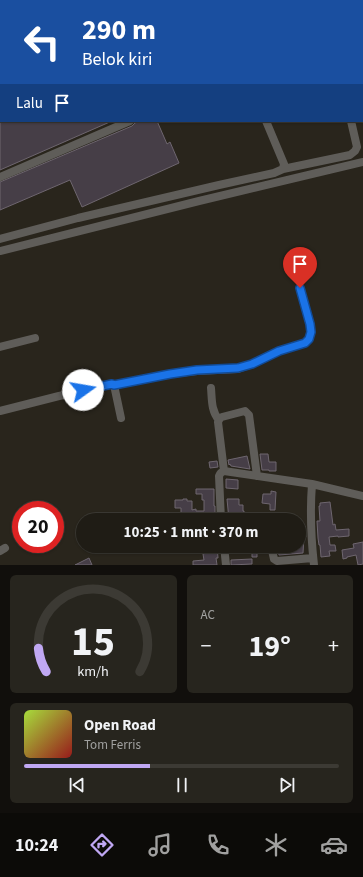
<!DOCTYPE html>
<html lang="id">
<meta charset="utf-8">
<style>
body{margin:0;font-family:"Source Sans 3",sans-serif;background:#27251e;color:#f1f3f6;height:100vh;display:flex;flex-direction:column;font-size:15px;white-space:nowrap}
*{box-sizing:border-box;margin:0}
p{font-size:13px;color:#a1a1a0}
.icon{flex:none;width:22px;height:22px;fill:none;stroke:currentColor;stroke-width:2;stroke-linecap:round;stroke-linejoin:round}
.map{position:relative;height:565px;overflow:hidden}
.sheet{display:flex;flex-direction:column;gap:10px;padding:10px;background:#110f0c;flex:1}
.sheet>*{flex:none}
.guide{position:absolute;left:0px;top:0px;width:363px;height:122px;box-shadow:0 1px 3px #0004,0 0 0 1px #3c3a34;background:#1a4fa0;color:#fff;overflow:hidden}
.speed{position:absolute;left:12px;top:501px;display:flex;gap:8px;font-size:20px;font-weight:700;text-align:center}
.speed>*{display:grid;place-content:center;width:52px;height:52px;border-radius:50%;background:#1f1c15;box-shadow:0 1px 3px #0004,0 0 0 1px #3c3a34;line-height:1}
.speed .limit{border:6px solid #d22;background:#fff;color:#111}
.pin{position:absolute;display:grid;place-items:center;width:34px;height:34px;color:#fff;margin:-41px -17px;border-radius:50% 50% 50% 0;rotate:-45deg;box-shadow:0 0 4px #0007}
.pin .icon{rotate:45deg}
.me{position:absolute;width:44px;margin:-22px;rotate:77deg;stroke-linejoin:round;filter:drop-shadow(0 0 3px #0008)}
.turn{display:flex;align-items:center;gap:14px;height:84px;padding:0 16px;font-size:18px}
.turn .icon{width:52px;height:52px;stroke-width:2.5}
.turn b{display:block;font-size:28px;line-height:34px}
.then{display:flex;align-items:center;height:38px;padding:0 16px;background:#0003;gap:8px;font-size:15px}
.big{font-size:30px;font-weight:700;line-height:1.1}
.sheet .widget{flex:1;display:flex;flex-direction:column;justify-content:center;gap:6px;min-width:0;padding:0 14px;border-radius:6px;background:#27251e}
.sheet .dial{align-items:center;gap:0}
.dial svg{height:104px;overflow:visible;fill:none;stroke:#3c3a34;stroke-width:7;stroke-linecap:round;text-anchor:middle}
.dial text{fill:#f1f3f6;stroke:none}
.song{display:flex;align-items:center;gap:12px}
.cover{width:48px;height:48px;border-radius:6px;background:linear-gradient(135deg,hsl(80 70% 55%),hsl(0 70% 35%))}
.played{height:4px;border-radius:2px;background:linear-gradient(90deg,#c0a8f3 40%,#3c3a34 40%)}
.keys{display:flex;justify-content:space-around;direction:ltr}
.heat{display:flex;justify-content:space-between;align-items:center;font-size:22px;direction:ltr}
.sheet .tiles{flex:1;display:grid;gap:10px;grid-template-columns:1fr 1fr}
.widget:last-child{grid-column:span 2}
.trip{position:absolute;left:76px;top:513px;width:230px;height:40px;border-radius:20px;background:#1f1c15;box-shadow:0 1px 3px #0004,0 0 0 1px #3c3a34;font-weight:700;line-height:40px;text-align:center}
.tab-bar{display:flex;height:64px;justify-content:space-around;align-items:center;background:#0c0b08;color:#a1a1a0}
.tab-bar .icon{width:28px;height:28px}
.tab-bar .active{color:#c0a8f3}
.tab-bar b{font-size:18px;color:#f1f3f6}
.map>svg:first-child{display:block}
.building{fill:#463e47;stroke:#6e666f}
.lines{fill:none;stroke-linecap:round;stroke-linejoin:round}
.minor{stroke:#5f5d59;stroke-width:8}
.route-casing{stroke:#114b97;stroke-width:10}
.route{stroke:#1a73e8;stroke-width:7}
</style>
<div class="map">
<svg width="363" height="565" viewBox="0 0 363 565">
<rect width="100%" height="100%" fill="#29251c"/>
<path class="building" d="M0,121H112L0,170Z
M139,121H157L167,144L170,142L179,163L82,207L70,180L0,210V182L132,126L135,123Z
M260,454H268L269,462H276V471H269V470H262Z
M247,456L250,469L231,466L230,464L229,465L228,460Z
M217,461L218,467L210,468L209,462Z
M226,479L238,480V489L226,488Z
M196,489H214V506H215V519L183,520V513L181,514V508H175V500H183V499H187V501H192V510L196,509V511H204V500H202V494H196Z
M271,491L276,492L275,510H270V504L262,503L263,494H271Z
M227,499H239V505H243V511H244V516H242V520H229Z
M330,502L333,525L335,524L336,530L349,529V536L338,537V536L329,537L330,545H335L336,551H329L330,556L321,557L320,545H319L318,538L317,521H320L319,506H320V503Z
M299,526H305L306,537H304L303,553L279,555L278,550H282V547L299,546Z
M363,542V564L358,565L356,555L347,557V558L343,559L342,550L354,548L353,544Z
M217,546L218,558H216L217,565H193V561L204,560L203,554L207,553L206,547Z
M230,546H247V549L230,550Z
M252,546H257V557H252Z
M89,558L92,565H75Z
M252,559V564L231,565V560Z"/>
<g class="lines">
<path class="minor" d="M213,0V1
M323,0V1
M362,90L363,88
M362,102L363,106
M0,107H1
M283,169L350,155L355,151L357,147L351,121
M0,177L130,121
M0,239L78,218L219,185L274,173L283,169L284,164L266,121
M0,251L199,201L363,162
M0,347L35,338
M114,385L170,374L197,371L238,369L252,364L279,351L305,343L309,339L311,332L310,324L300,288
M211,388C212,399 211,411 219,420
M0,411L59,396L112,384L114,385L121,418
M224,471L218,422L220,418L222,417L245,411L249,415L257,476
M221,520L219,476C220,473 221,472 224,471L312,484
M224,546L226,565
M271,546L274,559L277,561L313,558
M0,551L5,548
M314,565C311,538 310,510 312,484L363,496"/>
</g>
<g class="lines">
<defs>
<path id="route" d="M83,390L112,384L114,385L170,374L197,370L238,368L252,364L279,351L305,343L309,339L311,332L310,324L300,288"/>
</defs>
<use href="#route" class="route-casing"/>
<use href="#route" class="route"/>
</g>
</svg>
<div class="speed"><div class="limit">20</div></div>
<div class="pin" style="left:300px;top:288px;background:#d93025"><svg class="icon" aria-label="arrive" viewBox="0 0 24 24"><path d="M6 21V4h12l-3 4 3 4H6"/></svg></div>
<svg class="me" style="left:83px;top:390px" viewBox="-20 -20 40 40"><circle r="19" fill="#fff"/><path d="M0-13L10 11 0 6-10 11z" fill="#1a73e8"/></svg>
<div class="trip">10:25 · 1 mnt · 370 m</div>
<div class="guide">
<div class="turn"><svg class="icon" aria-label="left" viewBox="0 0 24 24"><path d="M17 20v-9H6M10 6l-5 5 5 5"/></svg><div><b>290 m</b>Belok kiri</div></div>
<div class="then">Lalu<svg class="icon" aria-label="arrive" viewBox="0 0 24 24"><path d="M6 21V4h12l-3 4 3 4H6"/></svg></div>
</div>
</div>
<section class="sheet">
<div class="tiles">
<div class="widget dial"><svg viewBox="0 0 100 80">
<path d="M14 69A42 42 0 1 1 86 69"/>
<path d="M14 69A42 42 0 0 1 8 51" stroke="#c0a8f3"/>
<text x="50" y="56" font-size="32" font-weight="700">15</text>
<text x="50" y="72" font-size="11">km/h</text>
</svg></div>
<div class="widget"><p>AC</p>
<div class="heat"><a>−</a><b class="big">19°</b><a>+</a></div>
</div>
<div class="widget">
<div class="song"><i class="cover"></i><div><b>Open Road</b><p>Tom Ferris</p></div></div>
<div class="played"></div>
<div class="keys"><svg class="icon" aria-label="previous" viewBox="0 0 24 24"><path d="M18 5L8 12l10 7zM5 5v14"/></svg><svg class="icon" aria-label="pause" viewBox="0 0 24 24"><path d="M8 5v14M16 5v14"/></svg><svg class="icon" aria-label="next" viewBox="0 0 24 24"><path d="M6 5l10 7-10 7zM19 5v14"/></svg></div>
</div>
</div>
</section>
<nav class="tab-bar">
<b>10:24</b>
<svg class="icon active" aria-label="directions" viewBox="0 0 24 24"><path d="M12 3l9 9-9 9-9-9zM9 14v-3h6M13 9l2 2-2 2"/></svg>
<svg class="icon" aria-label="music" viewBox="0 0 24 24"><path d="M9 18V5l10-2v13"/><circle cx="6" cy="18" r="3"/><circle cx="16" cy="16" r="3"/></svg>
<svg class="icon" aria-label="phone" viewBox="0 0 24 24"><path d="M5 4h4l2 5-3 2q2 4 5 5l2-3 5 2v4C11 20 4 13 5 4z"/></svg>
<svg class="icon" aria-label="climate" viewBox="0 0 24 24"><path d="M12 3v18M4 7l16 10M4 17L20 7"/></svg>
<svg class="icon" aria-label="car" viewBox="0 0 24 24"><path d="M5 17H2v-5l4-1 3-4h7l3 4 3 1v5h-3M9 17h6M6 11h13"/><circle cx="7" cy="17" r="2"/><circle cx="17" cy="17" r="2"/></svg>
</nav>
